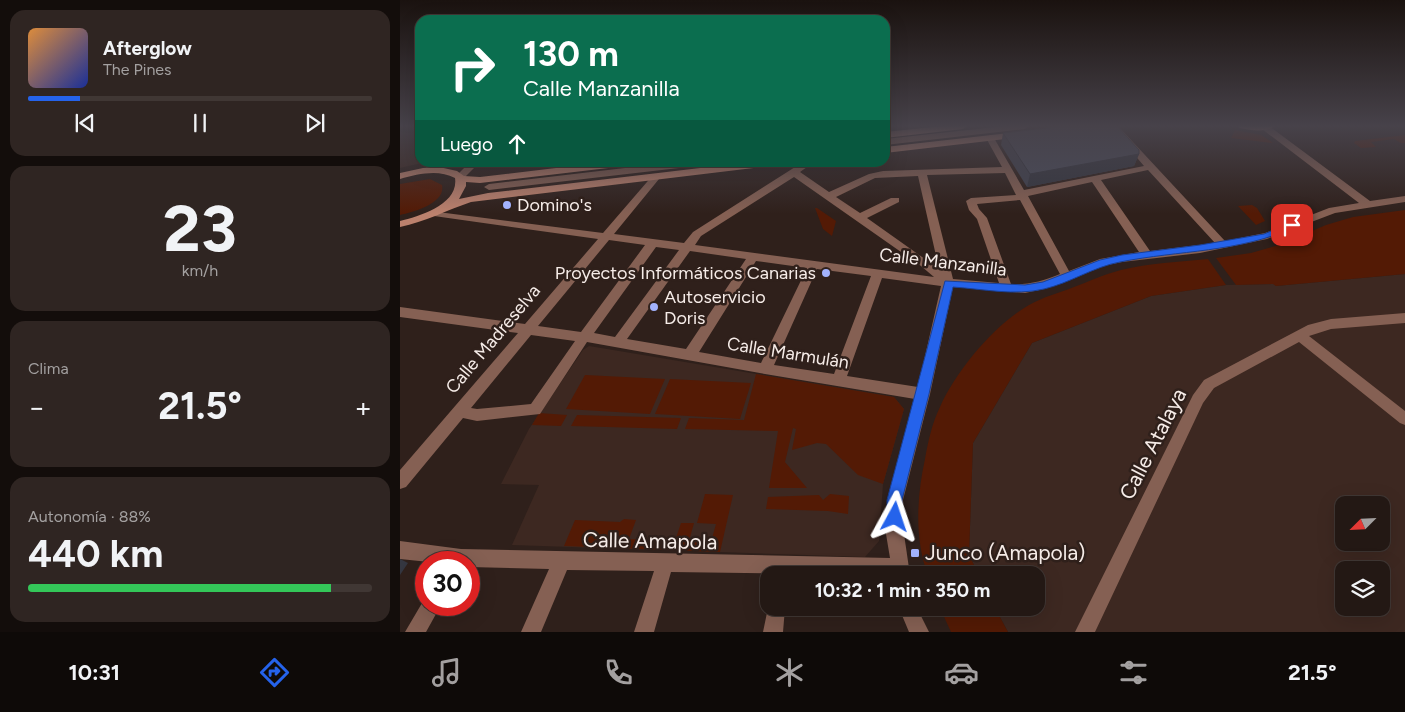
<!DOCTYPE html>
<html lang="es">
<meta charset="utf-8">
<style>
body{margin:0;font-family:Figtree,sans-serif;background:#2f2522;color:#f1f3f6;height:100vh;display:flex;flex-direction:column;font-size:19px;white-space:nowrap}
*{box-sizing:border-box;margin:0}
p{font-size:16px;color:#a3a0a0}
.icon{flex:none;width:28px;height:28px;fill:none;stroke:currentColor;stroke-width:2;stroke-linecap:round;stroke-linejoin:round}
.map{position:relative;flex:1;overflow:hidden}
.details{display:flex;flex-direction:column;gap:10px;padding:10px;background:#130d0b;width:400px}
.details>*{flex:none}
.guide{position:absolute;left:15px;top:15px;width:475px;height:152px;border-radius:15px;box-shadow:0 5px 20px #0002,0 0 0 1px #403734;background:#0b6e4f;color:#fff;overflow:hidden}
.needle{width:32px;rotate:246deg}
.tools{position:absolute;left:935px;top:496px;display:grid;gap:10px}
.tools a{display:grid;place-items:center;width:55px;height:55px;border-radius:10px;background:#231814;box-shadow:0 5px 20px #0002,0 0 0 1px #403734;font-size:25px}
.speed{position:absolute;left:15px;top:551px;display:flex;gap:10px;font-size:25px;font-weight:700;text-align:center}
.speed>*{display:grid;place-content:center;width:65px;height:65px;border-radius:50%;background:#231814;box-shadow:0 5px 20px #0002,0 0 0 1px #403734;line-height:1}
.speed .limit{border:8px solid #d22;background:#fff;color:#111}
.pin{position:absolute;display:grid;place-items:center;width:42px;height:42px;color:#fff;margin:-21px;border-radius:10px;box-shadow:0 2px 8px #0006}
.me{position:absolute;width:55px;margin:-28px;rotate:5deg;stroke-linejoin:round;filter:drop-shadow(0 0 4px #0008)}
.turn{display:flex;align-items:center;gap:18px;height:105px;padding:0 25px;font-size:22px}
.turn .icon{width:65px;height:65px;stroke-width:2.5}
.turn b{display:block;font-size:35px;line-height:42px}
.then{display:flex;align-items:center;height:48px;padding:0 25px;background:#0003;gap:10px;font-size:19px}
.big{font-size:38px;font-weight:700;line-height:1.1}
.details .widget{flex:1;display:flex;flex-direction:column;justify-content:center;gap:8px;min-width:0;padding:0 18px;border-radius:15px;background:#2f2522}
.details .dial{align-items:center;gap:0}
.dial b{font-size:65px;line-height:1}
.song{display:flex;align-items:center;gap:15px}
.cover{width:60px;height:60px;border-radius:8px;background:linear-gradient(135deg,hsl(30 70% 55%),hsl(230 70% 35%))}
.played{height:5px;border-radius:2px;background:linear-gradient(90deg,#2563eb 15%,#403734 15%)}
.keys{display:flex;justify-content:space-around;direction:ltr}
.heat{display:flex;justify-content:space-between;align-items:center;font-size:28px;direction:ltr}
.charge{height:8px;border-radius:4px;background:linear-gradient(90deg,#34c759 88%,#403734 0)}
.trip{position:absolute;left:360px;top:566px;width:285px;height:50px;border-radius:15px;background:#231814;box-shadow:0 5px 20px #0002,0 0 0 1px #403734;font-weight:700;line-height:50px;text-align:center}
.tabs{display:flex;height:80px;justify-content:space-around;align-items:center;background:#0e0a08;color:#a3a0a0}
.tabs .icon{width:35px;height:35px}
.tabs .active{color:#2563eb}
.tabs b{font-size:22px;color:#f1f3f6}
main{display:flex;flex:1;min-height:0}
.map>svg:first-child{display:block}
.built{fill:#3d2821;fill-rule:evenodd}
.green{fill:#531a05}
.lines{fill:none;stroke-linecap:round;stroke-linejoin:round}
.street{fill:#856053;fill-rule:evenodd}
.secondary{fill:#bc816d;fill-rule:evenodd}
.wall{fill:#40424f}
.shaded-wall{fill:#343640}
.building{fill:#4a4d5c;stroke:#343640}
.route{fill:#2563eb;stroke:#184099}
.poi-dot{fill:#a2b2fd;stroke:#2f201b;stroke-width:2}
.labels{text-anchor:middle;stroke-width:5;stroke-linejoin:round;paint-order:stroke}
.poi-label{font-size:18px;fill:#f6ece8;stroke:#2f201b;text-anchor:start}
.street-label{font-size:18px;fill:#f6ece8;stroke:#2f201b}
.near-street-label{font-size:21px;fill:#f6ece8;stroke:#2f201b}
.near-poi-label{font-size:21px;fill:#f6ece8;stroke:#2f201b;text-anchor:start}
</style>
<main>
<section class="details">
<div class="widget">
<div class="song"><i class="cover"></i><div><b>Afterglow</b><p>The Pines</p></div></div>
<div class="played"></div>
<div class="keys"><svg class="icon" aria-label="previous" viewBox="0 0 24 24"><path d="M18 5L8 12l10 7zM5 5v14"/></svg><svg class="icon" aria-label="pause" viewBox="0 0 24 24"><path d="M8 5v14M16 5v14"/></svg><svg class="icon" aria-label="next" viewBox="0 0 24 24"><path d="M6 5l10 7-10 7zM19 5v14"/></svg></div>
</div>
<div class="widget dial"><b>23</b><p>km/h</p></div>
<div class="widget"><p>Clima</p>
<div class="heat"><a>−</a><b class="big">21.5°</b><a>+</a></div>
</div>
<div class="widget"><p>Autonomía · 88%</p><b class="big">440 km</b><div class="charge"></div></div>
</section>
<div class="map">
<svg width="1005" height="632" viewBox="0 0 1005 632">
<rect width="100%" height="100%" fill="#2f201b"/>
<path class="built" d="M0,132L20,134V162L22,163L0,168Z
M1005,274V632H608L595,608H636V575H579L569,555L573,443L632,343L751,296L826,285L874,284L876,286ZM944,505H981V542H944ZM944,570H981V608H944Z
M189,346L494,397L504,409L483,484L479,541L465,557L112,545L139,485L101,484L129,429L183,350Z"/>
<path class="green" d="M835,130L861,135L873,143L831,138Z
M1005,135V143H1001L994,139L971,142L976,147L961,148L954,143L955,141Z
M30,179L42,185C46,203 14,212 0,215V184Z
M852,205L857,208L865,221L856,225L838,206Z
M415,208H417L436,221L432,236L423,229Z
M1005,210V274L876,286L873,284L836,285L816,258L851,253L879,245L926,225L953,217Z
M808,259L826,285L751,296L632,343L573,443L569,555L579,575H528C514,539 517,495 525,459C528,442 532,423 540,407C556,371 594,325 629,305C643,297 659,293 674,287C690,281 705,274 721,270C749,263 779,262 808,259Z
M356,374L494,397L504,409L483,484L458,475L426,444L417,443L392,450L396,429L393,428L385,462L407,488H369L378,431L285,429L289,418L344,420Z
M185,375L265,379L250,414L166,409Z
M270,379L351,383L340,419L255,414Z
M139,413L167,415L161,426L132,425Z
M177,415L281,418L277,429L171,426Z
M305,494L333,495L320,552L164,546L175,520L220,522L224,519L236,520L229,539L275,541L281,523H294L289,541L311,542L316,524L297,523Z
M430,494L449,496L448,514L428,511L366,509L368,497L419,495L423,500Z
M540,608H595L608,632H551Z"/>
<g class="lines">
<path class="street" d="M605,126H629L625,129L485,145V139Z
M710,126H718L825,241L865,233L929,208L959,203L862,129V126H869L970,201L1005,196V202L935,213L867,239L800,253L722,262L703,266L648,288L625,293L553,287L530,394L503,500L504,534L510,575L271,572L254,632H234L254,571L167,570L141,632H121L149,569L69,567V562H29L0,559V541L61,549L490,558L486,534L487,500L515,399L365,374L187,342L140,414L77,421L63,418L6,487L0,489V470L118,333L0,317V307L125,324L198,239L34,216L30,215L29,213L30,211L203,233L253,175H259V179L214,234L284,243L293,232L403,162H414L400,172L429,192L469,174L483,171L602,167L586,138L590,135L594,138L624,190L744,166ZM748,170L815,243L750,251L701,180ZM605,173L616,195L571,198L566,201L569,210L577,219L599,283L553,279L527,175ZM518,176L539,269L467,218L499,202V198H491L460,213L436,197L475,178ZM394,177L521,266L534,277L295,245L301,236ZM692,182L739,252L700,259L669,271L628,196ZM620,200L660,274C643,281 629,285 611,284L587,218L579,209L577,204ZM209,240L245,245L181,332L138,326ZM256,247L279,250L215,337L194,333ZM290,251L346,259L286,349L227,339ZM356,261L407,268L361,363L299,352ZM417,269L471,276L434,374L374,365ZM482,278L541,286L518,387L447,376ZM131,335L175,341L131,404L77,409L71,408Z
M35,162H47L30,173H24V169Z
M70,162H80L63,179H57V175Z
M276,162H309L305,165L89,190L84,187L89,184Z
M1005,313V323L931,329L909,336L1005,411V425L1000,423L899,342L814,388L803,403L695,632H675L793,395L804,380L908,325L931,319Z
M25,598L26,605H41L26,632H5Z
M369,603V608H385L383,632H363Z
M499,608H517L529,632H509Z"/>
<path class="secondary" d="M543,126H567L563,129L485,138V132Z
M838,126H875C866,133 850,130 839,128Z
M619,132L623,135L622,137L485,153V147Z
M206,162H238L234,165L80,183L66,182V186L59,199L88,193L351,162H383L379,165L71,202C47,210 25,222 0,227V221C20,216 59,204 55,178C38,169 18,174 0,179V173L23,168L39,167L57,171L64,176L80,177Z"/>
</g>
<path class="wall" d="M603,133L739,154L734,166L627,187L601,145Z"/>
<path class="shaded-wall" d="M739,154L734,166L627,187L630,174Z
M0,559L8,563L0,575Z"/>
<path class="building" d="M665,126H717L739,150V154L630,174L603,133Z"/>
<linearGradient id="sky" x2="0" y2="1"><stop stop-color="#1a120f"/><stop offset="0.59" stop-color="#47424a"/><stop offset="1" stop-color="#47424a" stop-opacity="0"/></linearGradient>
<rect width="1005" height="214" fill="url(#sky)"/>
<path class="route" d="M892,222L897,225L896,227C837,253 780,250 720,262C693,267 670,283 644,289C615,296 583,289 553,287L529,394L502,500V517L500,522L495,524L489,522L487,517V500L545,281L625,285L643,282L700,260L722,255L800,245L864,234Z"/>
<g class="poi-dot">
<circle cx="107" cy="205" r="5"/>
<circle cx="426" cy="273" r="5"/>
<circle cx="254" cy="307" r="5"/>
<rect x="510" y="548" width="10" height="10" rx="2.5"/>
</g>
<g class="labels">
<g class="poi-label">
<text x="117" y="211">Domino's</text>
<text x="416" y="279" text-anchor="end">Proyectos Informáticos Canarias</text>
<text x="264" y="303">Autoservicio<tspan x="264" dy="21">Doris</tspan></text>
</g>
<g class="street-label">
<text transform="translate(543 262) rotate(7)" y="6">Calle Manzanilla</text>
<text transform="translate(93 339) rotate(-50)" y="6">Calle Madreselva</text>
<text transform="translate(388 353) rotate(9)" y="6">Calle Marmulán</text>
</g>
<g class="near-street-label">
<text transform="translate(753 444) rotate(-63)" y="7">Calle Atalaya</text>
<text transform="translate(250 541) rotate(1)" y="7">Calle Amapola</text>
</g>
<g class="near-poi-label">
<text x="525" y="560">Junco (Amapola)</text>
</g>
</g>
</svg>
<div class="tools">
<a><svg class="needle" viewBox="-14 -14 28 28"><path d="M0-13l5 13h-10z" fill="#e53935"/><path d="M0 13l5-13h-10z" fill="#a3a0a0"/></svg></a>
<a><svg class="icon" aria-label="layers" viewBox="0 0 24 24"><path d="M12 4l9 5-9 5-9-5zM3 14l9 5 9-5"/></svg></a>
</div>
<div class="speed"><div class="limit">30</div></div>
<div class="pin" style="left:892px;top:225px;background:#d93025"><svg class="icon" aria-label="arrive" viewBox="0 0 24 24"><path d="M6 21V4h12l-3 4 3 4H6"/></svg></div>
<svg class="me" style="left:495px;top:517px" viewBox="-20 -20 40 40"><path d="M0-17L14 15 0 8-14 15z" fill="#2563eb" stroke="#fff" stroke-width="4"/></svg>
<div class="trip">10:32 · 1 min · 350 m</div>
<div class="guide">
<div class="turn"><svg class="icon" aria-label="right" viewBox="0 0 24 24"><path d="M7 20v-9h11M14 6l5 5-5 5"/></svg><div><b>130 m</b>Calle Manzanilla</div></div>
<div class="then">Luego<svg class="icon" aria-label="ahead" viewBox="0 0 24 24"><path d="M12 20V5M6 11l6-6 6 6"/></svg></div>
</div>
</div>
</main>
<nav class="tabs">
<b>10:31</b>
<svg class="icon active" aria-label="directions" viewBox="0 0 24 24"><path d="M12 3l9 9-9 9-9-9zM9 14v-3h6M13 9l2 2-2 2"/></svg>
<svg class="icon" aria-label="music" viewBox="0 0 24 24"><path d="M9 18V5l10-2v13"/><circle cx="6" cy="18" r="3"/><circle cx="16" cy="16" r="3"/></svg>
<svg class="icon" aria-label="phone" viewBox="0 0 24 24"><path d="M5 4h4l2 5-3 2q2 4 5 5l2-3 5 2v4C11 20 4 13 5 4z"/></svg>
<svg class="icon" aria-label="climate" viewBox="0 0 24 24"><path d="M12 3v18M4 7l16 10M4 17L20 7"/></svg>
<svg class="icon" aria-label="car" viewBox="0 0 24 24"><path d="M5 17H2v-5l4-1 3-4h7l3 4 3 1v5h-3M9 17h6M6 11h13"/><circle cx="7" cy="17" r="2"/><circle cx="17" cy="17" r="2"/></svg>
<svg class="icon" aria-label="filters" viewBox="0 0 24 24"><path d="M4 7h16M4 17h16"/><circle cx="9" cy="7" r="2"/><circle cx="15" cy="17" r="2"/></svg>
<b>21.5°</b>
</nav>
